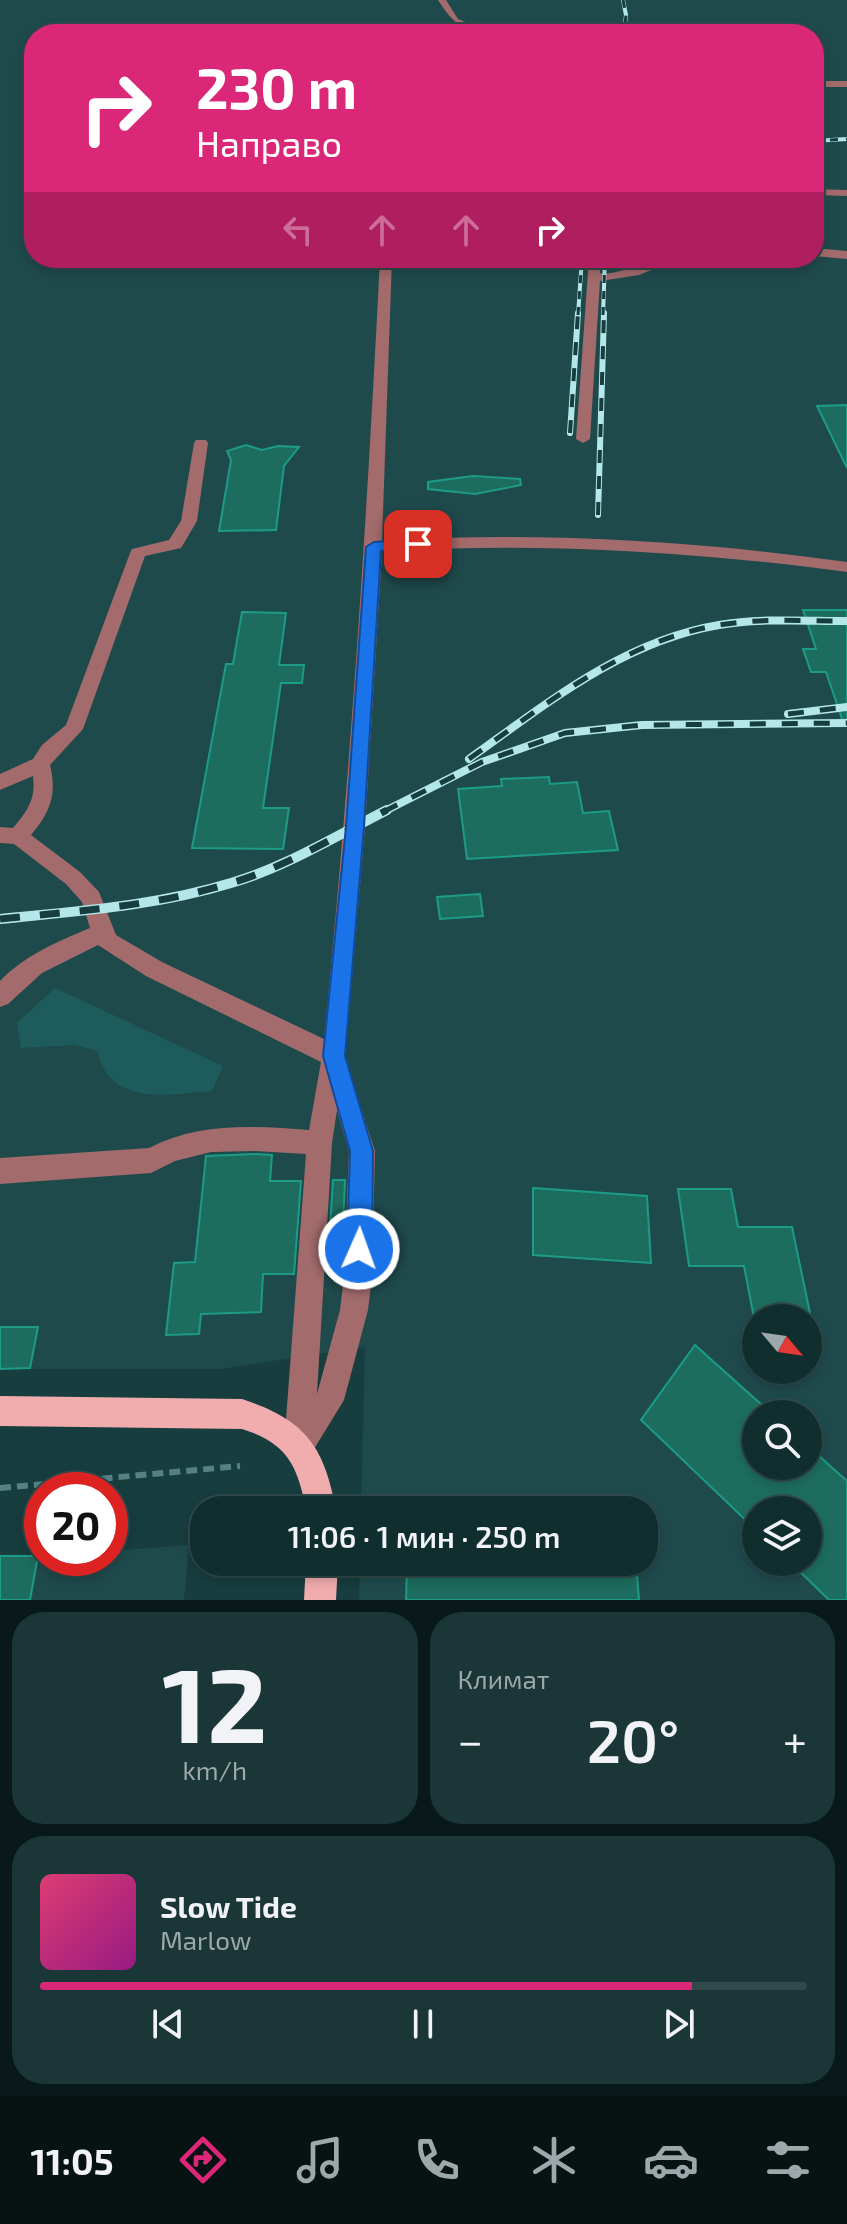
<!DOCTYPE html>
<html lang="ru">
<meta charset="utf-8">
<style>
body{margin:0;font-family:"Exo 2",sans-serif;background:#1a3637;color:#f1f3f6;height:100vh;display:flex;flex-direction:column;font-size:30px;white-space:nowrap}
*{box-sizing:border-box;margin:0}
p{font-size:26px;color:#9ca8aa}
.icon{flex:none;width:44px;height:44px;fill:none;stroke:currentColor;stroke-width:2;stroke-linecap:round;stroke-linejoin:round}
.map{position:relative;height:1600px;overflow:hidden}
.details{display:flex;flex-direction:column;gap:12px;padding:12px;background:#09191a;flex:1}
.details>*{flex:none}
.guide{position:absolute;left:24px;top:24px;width:800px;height:244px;border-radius:32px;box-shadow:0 4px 12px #0003,0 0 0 2px #304a4b;background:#db2777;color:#fff;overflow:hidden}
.needle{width:52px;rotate:119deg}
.buttons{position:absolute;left:742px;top:1304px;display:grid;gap:16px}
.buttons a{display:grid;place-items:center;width:80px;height:80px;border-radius:50%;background:#112e2f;box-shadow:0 4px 12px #0003,0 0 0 2px #304a4b;font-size:40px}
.speed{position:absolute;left:24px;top:1472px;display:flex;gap:16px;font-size:40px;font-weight:700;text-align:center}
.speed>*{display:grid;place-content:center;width:104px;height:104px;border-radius:50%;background:#112e2f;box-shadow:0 4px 12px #0003,0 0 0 2px #304a4b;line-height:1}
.speed .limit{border:12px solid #d22;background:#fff;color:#111}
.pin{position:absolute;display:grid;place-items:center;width:68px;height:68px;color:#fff;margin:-34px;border-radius:16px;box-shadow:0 4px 12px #0006}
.me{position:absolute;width:88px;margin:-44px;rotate:2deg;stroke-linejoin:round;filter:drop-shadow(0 0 6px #0008)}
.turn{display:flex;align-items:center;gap:28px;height:168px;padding:0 40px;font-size:36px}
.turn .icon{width:104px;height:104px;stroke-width:2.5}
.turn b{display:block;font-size:56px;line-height:68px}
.lanes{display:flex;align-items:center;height:76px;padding:0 40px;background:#0003;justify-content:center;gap:40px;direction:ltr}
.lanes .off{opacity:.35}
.big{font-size:60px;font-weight:600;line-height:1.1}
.details .card{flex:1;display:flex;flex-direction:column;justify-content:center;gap:12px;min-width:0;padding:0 28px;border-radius:32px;background:#1a3637}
.details .dial{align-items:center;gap:0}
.dial b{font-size:104px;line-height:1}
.song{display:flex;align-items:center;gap:24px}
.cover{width:96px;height:96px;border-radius:12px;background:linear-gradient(135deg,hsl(340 70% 55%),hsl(310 70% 35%))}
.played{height:8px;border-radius:4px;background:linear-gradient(90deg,#db2777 85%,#304a4b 85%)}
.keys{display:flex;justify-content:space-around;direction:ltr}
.heat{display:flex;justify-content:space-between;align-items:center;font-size:44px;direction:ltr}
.details .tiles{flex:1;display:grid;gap:12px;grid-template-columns:1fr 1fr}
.card:last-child{grid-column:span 2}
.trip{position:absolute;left:190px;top:1496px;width:468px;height:80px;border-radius:32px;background:#112e2f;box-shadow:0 4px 12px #0003,0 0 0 2px #304a4b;font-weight:600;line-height:80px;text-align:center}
.tabs{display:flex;height:128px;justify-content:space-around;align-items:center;background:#071213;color:#9ca8aa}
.tabs .icon{width:56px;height:56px}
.tabs .selected{color:#db2777}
.tabs b{font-size:36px;color:#f1f3f6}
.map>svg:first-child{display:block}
.built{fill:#1f4a4c;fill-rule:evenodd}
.green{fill:#1e5b5d}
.building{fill:#1d6d5f;stroke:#1c9b86;stroke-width:2}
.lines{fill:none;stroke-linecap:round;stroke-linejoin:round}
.path{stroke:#568183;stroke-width:6;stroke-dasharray:11 6;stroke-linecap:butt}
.minor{fill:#a36b6c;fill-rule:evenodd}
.major{fill:#f1acad;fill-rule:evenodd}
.rail-far3-casing{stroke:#b3e7e9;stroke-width:4}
.rail-far2-casing{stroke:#b3e7e9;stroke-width:6}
.rail-far1-casing{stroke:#b3e7e9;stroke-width:8}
.rail-casing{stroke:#b3e7e9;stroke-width:10}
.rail-far3{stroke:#173d3f;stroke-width:3;stroke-dasharray:8;stroke-linecap:butt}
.rail-far2{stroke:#173d3f;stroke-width:4;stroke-dasharray:13;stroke-linecap:butt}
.rail-far1{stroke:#173d3f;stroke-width:5;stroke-dasharray:16;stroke-linecap:butt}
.rail{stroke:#173d3f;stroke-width:7;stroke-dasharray:20;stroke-linecap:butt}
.route{fill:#1a73e8;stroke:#114b97;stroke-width:2}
</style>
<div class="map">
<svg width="847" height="1600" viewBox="0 0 847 1600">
<rect width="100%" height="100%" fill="#173d3f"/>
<path class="built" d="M0,0H847V1600H359L360,1562H644V1510H361L365,1347L220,1369H0ZM34,34H814V258H34ZM756,1318H808V1370H756ZM756,1414H808V1466H756ZM756,1510H808V1562H756Z
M189,1545L184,1600H0V1556L110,1558V1551Z"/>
<path class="green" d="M55,988L223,1066L212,1091C180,1093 132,1104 108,1075C103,1069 100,1059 97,1051L74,1045L21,1048L17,1023Z"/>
<path class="building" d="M847,405V468L817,406Z
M246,445L262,450L278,446L299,447L284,466L276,530L219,531L231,460L227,451Z
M473,476L520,479L521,485L475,494L428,489V482Z
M803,610H847V725H844L826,672H811L803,649H816Z
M242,612L286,613L279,665H304L302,683H281L263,808H289L283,849L192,848L226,664H233Z
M549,777L550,784L577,782L583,813L609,811L618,850L467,859L458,789L502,786L501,779Z
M480,894L483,916L440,919L437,897Z
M255,1154L272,1155L270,1181H301L294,1274H263L261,1312L201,1314L199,1334L166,1335L174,1263L195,1262L206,1156Z
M333,1180H345L341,1273H327Z
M533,1188L647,1196L651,1263L533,1255Z
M678,1189H731L738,1227H792L811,1318H754L744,1266H689Z
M0,1327H38L30,1368L0,1369Z
M695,1345L772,1414H756V1466H808V1446L847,1481V1600H829L790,1562H808V1510H756V1530L641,1420Z
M0,1556H38L30,1600H0Z
M407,1562H636L639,1600H406Z"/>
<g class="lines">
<path class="path" d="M0,1488L240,1466"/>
<path class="minor" d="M438,0H446L458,19L495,34C466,34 453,24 438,0Z
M814,81H847V87H814Z
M814,189L847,190V196L814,195Z
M814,248L847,251V259L814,256Z
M380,258H392L382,541C533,531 698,541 847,562V572C699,552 531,541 382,552L365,827L345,1060L375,1151L372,1277L368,1310L344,1400L311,1454L299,1461L289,1456L284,1446L306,1154L255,1151L211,1152L175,1161L151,1173L0,1184V1158L149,1148C200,1122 253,1126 309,1130L321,1062L146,976L98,945L42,973L8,1004L0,1007V981C25,955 57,942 90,928L82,902L66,884L14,844L0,843V827L13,828C28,810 36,799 33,776L0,790V774L33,759L42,745L66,725L130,553L132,549L169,540L181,521L194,443L196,440H206L208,443L197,521L181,548L145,556L83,729L50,765C57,794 51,811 31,835L80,872L99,892L116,935L162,962L324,1039C350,779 367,519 380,258ZM337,1110L349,1151L344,1277L340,1310L317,1394L332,1143Z
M589,258H601L600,273L604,274C630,271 654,258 680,258L639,275L600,281L590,439L583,443L576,439Z"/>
<path class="major" d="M0,1396L242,1399C305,1420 324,1445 336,1510H306C298,1466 287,1443 242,1429L0,1426Z
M306,1562H338L336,1600H304Z"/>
<defs>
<path id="rail-far3" d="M623,0L626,15L624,34
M814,141L847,139
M578,315L582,258
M603,315L605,258"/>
<path id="rail-far2" d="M570,433L578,313
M598,515L604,313"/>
<path id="rail-far1" d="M788,714L847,707
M469,759C546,704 623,641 719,625C761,618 805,621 847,621
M383,812L482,762L565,733L642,725L847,723"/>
<path id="rail" d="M0,919C78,911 156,906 231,883C286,867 336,836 387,810"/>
</defs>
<use href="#rail-far3" class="rail-far3-casing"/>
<use href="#rail-far2" class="rail-far2-casing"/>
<use href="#rail-far1" class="rail-far1-casing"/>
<use href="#rail" class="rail-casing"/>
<use href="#rail-far3" class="rail-far3"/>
<use href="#rail-far2" class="rail-far2"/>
<use href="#rail-far1" class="rail-far1"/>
<use href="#rail" class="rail"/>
</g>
<path class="route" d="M418,539L426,544L423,547L381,551L364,827L345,1056L373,1151L372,1249L368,1258L359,1261L351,1258L347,1249L350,1151L323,1056L346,827L366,547L374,542Z"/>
</svg>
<div class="buttons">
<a><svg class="needle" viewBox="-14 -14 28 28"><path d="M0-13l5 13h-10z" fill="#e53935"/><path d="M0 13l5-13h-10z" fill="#9ca8aa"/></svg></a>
<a><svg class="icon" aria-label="search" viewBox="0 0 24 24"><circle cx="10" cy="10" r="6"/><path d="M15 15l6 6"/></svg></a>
<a><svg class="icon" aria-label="layers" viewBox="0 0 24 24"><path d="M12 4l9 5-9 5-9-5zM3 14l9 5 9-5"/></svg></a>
</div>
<div class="speed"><div class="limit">20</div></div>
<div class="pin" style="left:418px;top:544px;background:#d93025"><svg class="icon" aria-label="arrive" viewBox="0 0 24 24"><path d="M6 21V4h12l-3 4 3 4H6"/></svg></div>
<svg class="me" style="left:359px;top:1249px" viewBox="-20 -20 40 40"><circle r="17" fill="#1a73e8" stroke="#fff" stroke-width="3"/><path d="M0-11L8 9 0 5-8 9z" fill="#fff"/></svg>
<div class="trip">11:06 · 1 мин · 250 m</div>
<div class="guide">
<div class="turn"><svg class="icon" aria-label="right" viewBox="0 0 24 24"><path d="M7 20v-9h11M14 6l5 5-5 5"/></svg><div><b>230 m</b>Направо</div></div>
<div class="lanes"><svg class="icon off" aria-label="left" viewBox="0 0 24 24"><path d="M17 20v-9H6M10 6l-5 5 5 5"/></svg><svg class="icon off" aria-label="ahead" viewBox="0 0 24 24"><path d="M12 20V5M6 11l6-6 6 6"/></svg><svg class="icon off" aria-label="ahead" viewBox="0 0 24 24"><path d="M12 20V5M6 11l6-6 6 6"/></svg><svg class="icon" aria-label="right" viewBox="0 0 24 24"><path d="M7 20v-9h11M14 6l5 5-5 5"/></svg></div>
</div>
</div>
<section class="details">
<div class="tiles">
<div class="card dial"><b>12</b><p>km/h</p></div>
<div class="card"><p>Климат</p>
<div class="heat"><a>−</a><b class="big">20°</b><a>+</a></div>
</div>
<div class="card">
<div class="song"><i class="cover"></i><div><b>Slow Tide</b><p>Marlow</p></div></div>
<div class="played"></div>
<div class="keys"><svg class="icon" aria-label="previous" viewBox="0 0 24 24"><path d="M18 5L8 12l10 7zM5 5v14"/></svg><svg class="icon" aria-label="pause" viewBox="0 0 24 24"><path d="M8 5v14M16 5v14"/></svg><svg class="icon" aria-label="next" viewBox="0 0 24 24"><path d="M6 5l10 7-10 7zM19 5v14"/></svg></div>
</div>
</div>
</section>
<nav class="tabs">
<b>11:05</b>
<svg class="icon selected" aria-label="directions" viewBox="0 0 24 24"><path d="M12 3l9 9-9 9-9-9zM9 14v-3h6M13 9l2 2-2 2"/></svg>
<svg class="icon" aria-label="music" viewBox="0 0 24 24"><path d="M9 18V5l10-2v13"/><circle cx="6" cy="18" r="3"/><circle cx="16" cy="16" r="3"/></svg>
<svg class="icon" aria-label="phone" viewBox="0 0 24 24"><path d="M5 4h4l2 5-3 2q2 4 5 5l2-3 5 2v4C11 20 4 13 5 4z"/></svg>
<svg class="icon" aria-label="climate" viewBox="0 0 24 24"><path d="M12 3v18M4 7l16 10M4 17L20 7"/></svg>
<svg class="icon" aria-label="car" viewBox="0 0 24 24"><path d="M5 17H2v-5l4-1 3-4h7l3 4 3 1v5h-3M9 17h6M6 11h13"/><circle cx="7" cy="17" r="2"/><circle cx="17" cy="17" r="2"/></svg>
<svg class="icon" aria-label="filters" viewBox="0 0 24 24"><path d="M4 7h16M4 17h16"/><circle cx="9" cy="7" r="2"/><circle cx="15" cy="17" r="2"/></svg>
</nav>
